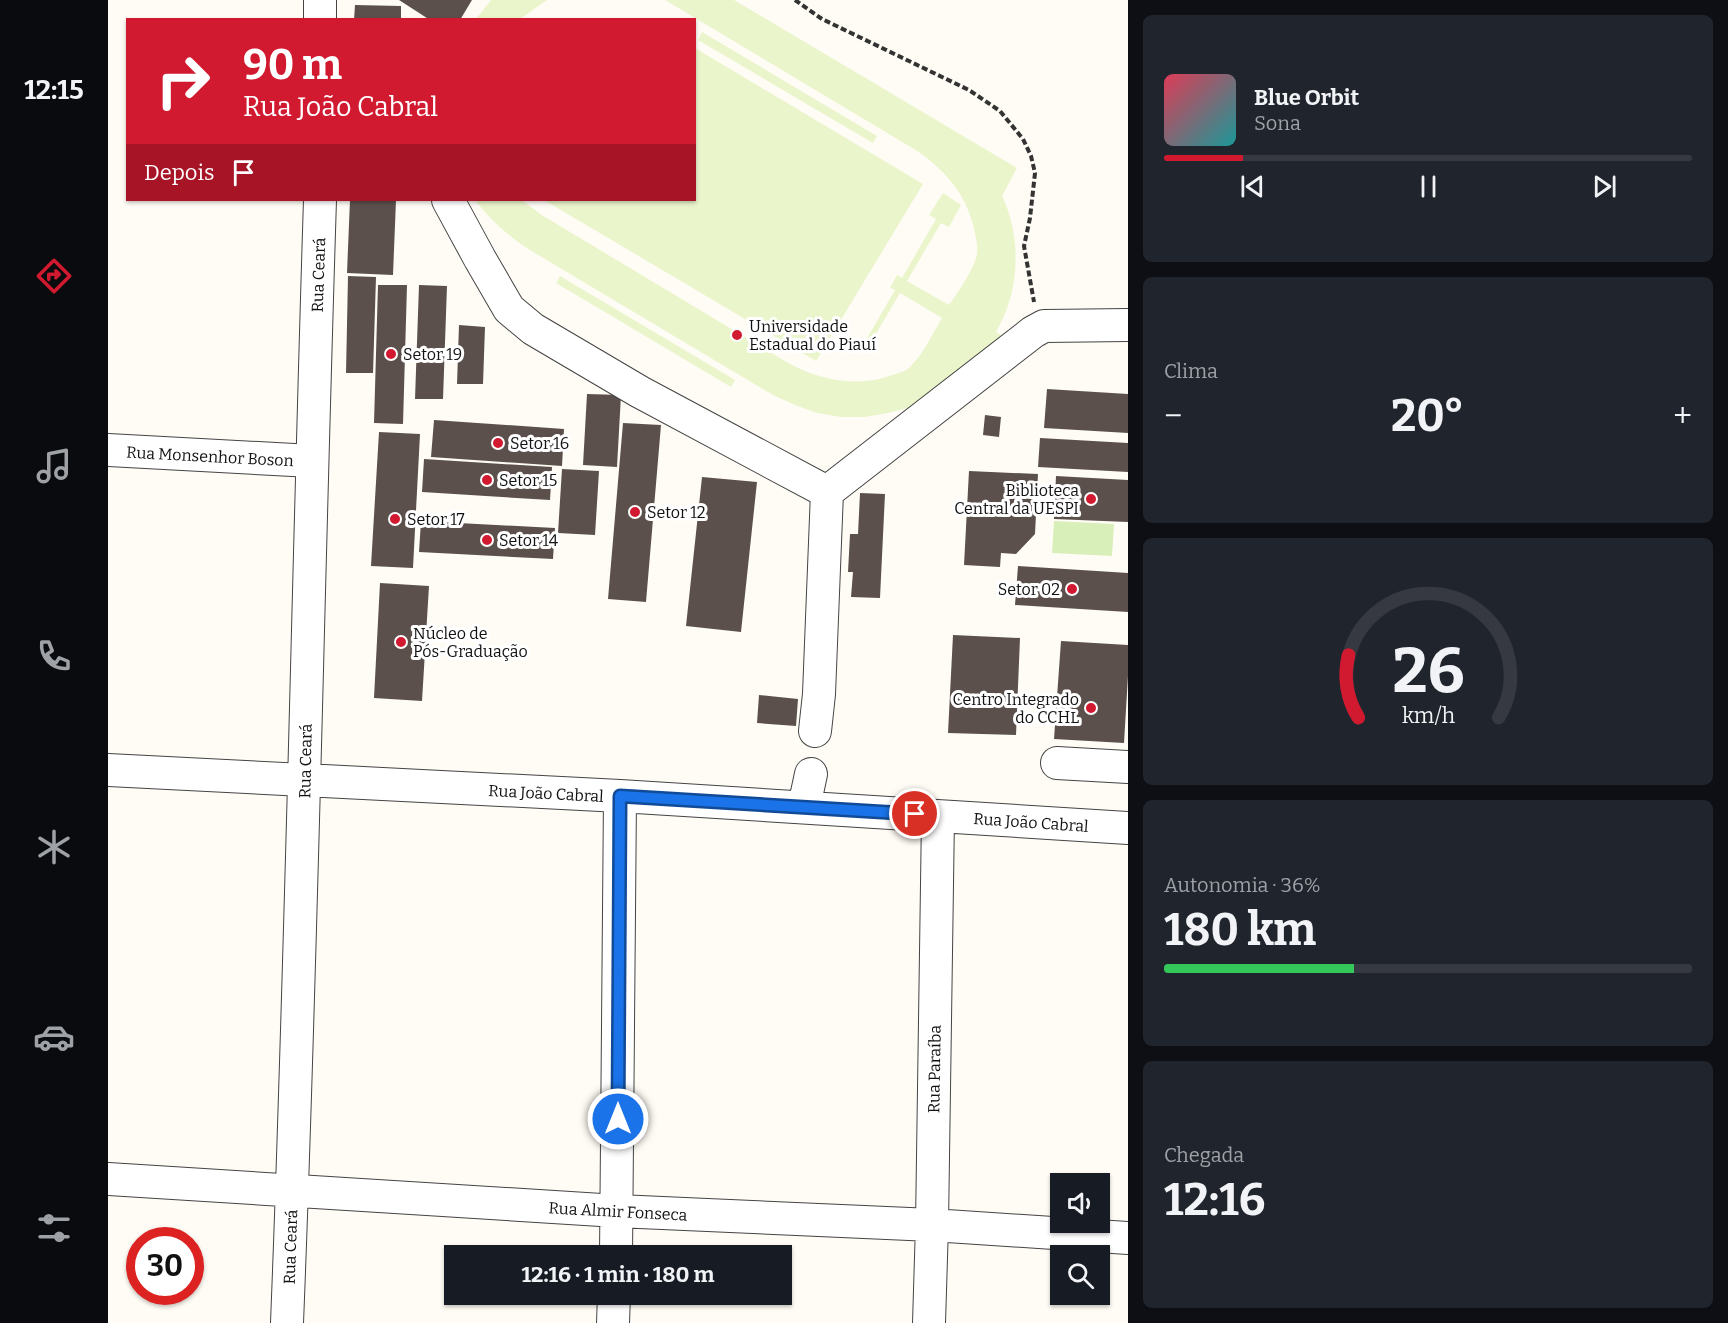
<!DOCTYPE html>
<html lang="pt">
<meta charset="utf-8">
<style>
body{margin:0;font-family:Bitter,serif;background:#20242c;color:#f1f3f6;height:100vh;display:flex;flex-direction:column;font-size:22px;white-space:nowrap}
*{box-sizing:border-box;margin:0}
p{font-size:20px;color:#9ea1a6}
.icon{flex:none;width:33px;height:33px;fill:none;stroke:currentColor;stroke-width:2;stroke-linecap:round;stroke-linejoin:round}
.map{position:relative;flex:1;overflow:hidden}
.drawer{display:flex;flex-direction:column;gap:15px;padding:15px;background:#0d0f14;width:600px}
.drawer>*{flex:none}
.guide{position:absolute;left:18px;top:18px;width:570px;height:183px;border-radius:0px;box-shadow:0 2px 4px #0004;background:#d11930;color:#fff;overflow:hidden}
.fabs{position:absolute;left:942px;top:1173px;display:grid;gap:12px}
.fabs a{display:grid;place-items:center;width:60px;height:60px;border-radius:0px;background:#171b24;box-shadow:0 2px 4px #0004;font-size:30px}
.speed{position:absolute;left:18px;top:1227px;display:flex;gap:12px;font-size:30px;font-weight:700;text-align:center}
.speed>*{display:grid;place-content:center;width:78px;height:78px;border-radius:50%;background:#171b24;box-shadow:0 2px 4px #0004;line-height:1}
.speed .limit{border:9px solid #d22;background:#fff;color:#111}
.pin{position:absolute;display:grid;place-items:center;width:51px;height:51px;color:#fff;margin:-26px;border:3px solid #fff;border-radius:50%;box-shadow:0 2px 6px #0007}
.me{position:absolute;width:66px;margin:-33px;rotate:0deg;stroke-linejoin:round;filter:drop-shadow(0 0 4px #0008)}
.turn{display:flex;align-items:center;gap:21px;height:126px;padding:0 18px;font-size:27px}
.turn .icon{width:78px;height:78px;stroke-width:2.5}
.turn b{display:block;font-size:42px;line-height:51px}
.then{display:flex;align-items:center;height:57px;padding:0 18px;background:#0003;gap:12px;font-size:22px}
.big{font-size:45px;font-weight:700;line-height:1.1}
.drawer .widget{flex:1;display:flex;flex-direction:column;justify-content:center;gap:9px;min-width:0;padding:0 21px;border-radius:9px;background:#20242c}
.drawer .dial{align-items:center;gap:0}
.dial svg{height:156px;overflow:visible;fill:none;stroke:#363941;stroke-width:7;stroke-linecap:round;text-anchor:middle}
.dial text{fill:#f1f3f6;stroke:none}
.song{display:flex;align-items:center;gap:18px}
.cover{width:72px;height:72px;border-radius:9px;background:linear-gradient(135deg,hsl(350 70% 55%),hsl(180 70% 35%))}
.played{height:6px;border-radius:3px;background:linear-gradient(90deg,#d11930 15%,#363941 15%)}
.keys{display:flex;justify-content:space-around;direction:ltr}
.heat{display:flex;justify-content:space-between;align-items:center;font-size:33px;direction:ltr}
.charge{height:9px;border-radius:4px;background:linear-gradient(90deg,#34c759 36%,#363941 0)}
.trip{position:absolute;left:336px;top:1245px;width:348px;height:60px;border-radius:0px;background:#171b24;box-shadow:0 2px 4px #0004;font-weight:700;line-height:60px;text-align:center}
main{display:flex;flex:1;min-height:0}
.tab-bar{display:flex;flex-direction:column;width:108px;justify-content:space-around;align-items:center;background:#090b0e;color:#9ea1a6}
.tab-bar .icon{width:42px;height:42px}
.tab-bar .active{color:#d11930}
.tab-bar b{font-size:27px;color:#f1f3f6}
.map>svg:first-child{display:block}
.green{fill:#d9efb9}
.pitch{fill:#eaf5cc}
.building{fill:#5b504c}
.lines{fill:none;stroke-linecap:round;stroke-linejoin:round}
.minor-casing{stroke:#444;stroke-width:34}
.path{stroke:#333;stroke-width:4;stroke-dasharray:6 3;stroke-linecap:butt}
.minor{stroke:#fff;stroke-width:32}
.route-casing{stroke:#114b97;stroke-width:15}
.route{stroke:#1a73e8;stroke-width:10}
.poi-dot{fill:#d11930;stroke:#fff;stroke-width:2}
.labels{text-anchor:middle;stroke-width:6;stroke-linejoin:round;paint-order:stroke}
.street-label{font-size:16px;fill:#111;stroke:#fff}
.poi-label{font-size:16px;fill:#111;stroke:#fff;text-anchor:start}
</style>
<main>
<nav class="tab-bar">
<b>12:15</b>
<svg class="icon active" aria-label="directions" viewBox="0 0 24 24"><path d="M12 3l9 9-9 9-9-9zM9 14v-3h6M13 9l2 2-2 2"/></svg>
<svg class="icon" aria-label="music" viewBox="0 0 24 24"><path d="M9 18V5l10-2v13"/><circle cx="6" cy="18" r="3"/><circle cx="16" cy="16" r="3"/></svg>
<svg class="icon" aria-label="phone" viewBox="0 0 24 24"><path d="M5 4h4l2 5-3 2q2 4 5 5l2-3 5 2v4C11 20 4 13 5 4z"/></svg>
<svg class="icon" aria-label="climate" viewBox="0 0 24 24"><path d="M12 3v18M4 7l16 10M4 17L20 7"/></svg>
<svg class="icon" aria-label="car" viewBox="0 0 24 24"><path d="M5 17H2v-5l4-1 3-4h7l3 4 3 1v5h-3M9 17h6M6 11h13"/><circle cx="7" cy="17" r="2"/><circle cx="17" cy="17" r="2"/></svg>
<svg class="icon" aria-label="filters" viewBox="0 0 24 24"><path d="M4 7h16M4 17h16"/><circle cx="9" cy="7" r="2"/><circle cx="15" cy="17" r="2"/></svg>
</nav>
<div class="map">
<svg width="1020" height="1323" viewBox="0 0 1020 1323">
<rect width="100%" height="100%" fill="#fffcf5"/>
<path class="green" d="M946,521L1006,524L1004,556L944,553Z"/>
<path class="pitch" d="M383,0H439L412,19H368Z
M557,0H626L909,168L894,196C914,237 912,292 888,332L893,335L886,347L881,345L878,349L803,407L780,413L757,417H733L709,413L687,405L665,395L417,247C397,233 382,219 367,200H414L432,214L682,364C713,380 750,388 784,375C790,373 796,372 801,368C815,355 824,334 834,318L792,293L759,349L754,347L787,290L782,288L789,275L794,278L828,219L821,215L835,193L853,205L841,227L833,223L799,281L841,305C849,294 868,266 869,253C870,244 867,233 865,225C857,193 837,171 811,152Z
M594,32L769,136L765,143L590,40Z
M587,48L815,184L708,361L436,200H586Z
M452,276L627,380L623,387L448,283Z"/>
<path class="building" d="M291,0H364L352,20H322Z
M247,5L293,6V20H246Z
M242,200H288L285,275L239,273Z
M240,276L268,277L265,373H238Z
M270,285H299L295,424L266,423Z
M311,285L339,286L335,399H307Z
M351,325L377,327L375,384H349Z
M939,389L1020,394V433L936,428Z
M479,394L513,395L509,467L475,465Z
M877,415L893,417L891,437L875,435Z
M326,420L456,429L454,466L323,457Z
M515,423L553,425L538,602L500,599Z
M271,432L312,434L305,568L263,566Z
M932,438L1020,443V472L930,467Z
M316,459L444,467L442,500L314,492Z
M454,469L491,471L487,535L450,533Z
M861,471L930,474L927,534L908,554L893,553L892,567L856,565Z
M948,476L1020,480V522L946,519Z
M594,477L649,482L633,632L578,626Z
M752,493L777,494L772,598L743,597L745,572H740L742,534H750Z
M313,521L447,528L445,559L311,552Z
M910,566L1020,573V612L907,605Z
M272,583L321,586L314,701L266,698Z
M845,635L912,638L908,735L840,733Z
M953,641L1020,645V676L1016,743L946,739Z
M651,695L690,699L688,726L649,723Z"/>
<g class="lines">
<defs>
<path id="minor" d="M212,0V20
M340,200L372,259L401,309L425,329L532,392L719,492
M0,450L204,461
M707,731L711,694L719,492L925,332L936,326L1020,325
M949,763L1020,767
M0,770L512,796L1020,828
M696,807L703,774
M0,1179L509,1211L824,1225L1020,1238
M508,1256L512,796
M179,1323C194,949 200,574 212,200
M505,1323L506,1294
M821,1323L824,1225L830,816"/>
</defs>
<use href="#minor" class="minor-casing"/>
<path class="path" d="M687,0L714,19L861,90L892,111L915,139L923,156L927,173L922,218L916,246L926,302"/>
<use href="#minor" class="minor"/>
</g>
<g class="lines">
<defs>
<path id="route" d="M510,1119L512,796L807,814"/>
</defs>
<use href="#route" class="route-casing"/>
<use href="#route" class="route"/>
</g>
<g class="poi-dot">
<circle cx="629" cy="335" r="6"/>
<circle cx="283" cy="354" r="6"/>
<circle cx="390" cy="443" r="6"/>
<circle cx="379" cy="480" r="6"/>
<circle cx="983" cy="499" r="6"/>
<circle cx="527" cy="512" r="6"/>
<circle cx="287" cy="519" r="6"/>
<circle cx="379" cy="540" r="6"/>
<circle cx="964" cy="589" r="6"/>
<circle cx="293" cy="642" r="6"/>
<circle cx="983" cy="708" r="6"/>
</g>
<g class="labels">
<g class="street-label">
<text transform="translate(210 275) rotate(-88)" y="6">Rua Ceará</text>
<text transform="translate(102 456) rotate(3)" y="6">Rua Monsenhor Boson</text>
<text transform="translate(197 761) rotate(-89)" y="6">Rua Ceará</text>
<text transform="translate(438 793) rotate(3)" y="6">Rua João Cabral</text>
<text transform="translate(923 822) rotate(4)" y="6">Rua João Cabral</text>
<text transform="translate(826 1069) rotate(-89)" y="6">Rua Paraíba</text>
<text transform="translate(510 1211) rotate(3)" y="6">Rua Almir Fonseca</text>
<text transform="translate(182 1247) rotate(-88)" y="6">Rua Ceará</text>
</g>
<g class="poi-label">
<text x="641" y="332">Universidade<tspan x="641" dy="18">Estadual do Piauí</tspan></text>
<text x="295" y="360">Setor 19</text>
<text x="402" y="449">Setor 16</text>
<text x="391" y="486">Setor 15</text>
<text x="971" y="496" text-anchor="end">Biblioteca<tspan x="971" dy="18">Central da UESPI</tspan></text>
<text x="539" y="518">Setor 12</text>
<text x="299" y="525">Setor 17</text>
<text x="391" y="546">Setor 14</text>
<text x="952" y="595" text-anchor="end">Setor 02</text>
<text x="305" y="639">Núcleo de<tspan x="305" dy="18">Pós-Graduação</tspan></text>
<text x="971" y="705" text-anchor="end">Centro Integrado<tspan x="971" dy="18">do CCHL</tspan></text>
</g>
</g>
</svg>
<div class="fabs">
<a><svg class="icon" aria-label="sound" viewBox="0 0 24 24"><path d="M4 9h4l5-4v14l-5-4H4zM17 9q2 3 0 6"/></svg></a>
<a><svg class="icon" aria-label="search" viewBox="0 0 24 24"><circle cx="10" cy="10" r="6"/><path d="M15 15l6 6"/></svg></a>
</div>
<div class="speed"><div class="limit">30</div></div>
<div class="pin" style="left:807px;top:814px;background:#d93025"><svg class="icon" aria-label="arrive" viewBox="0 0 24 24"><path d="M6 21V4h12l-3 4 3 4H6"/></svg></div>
<svg class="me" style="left:510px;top:1119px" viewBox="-20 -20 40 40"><circle r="17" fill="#1a73e8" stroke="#fff" stroke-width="3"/><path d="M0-11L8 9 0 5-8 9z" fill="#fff"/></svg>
<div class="trip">12:16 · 1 min · 180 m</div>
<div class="guide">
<div class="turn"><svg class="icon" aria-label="right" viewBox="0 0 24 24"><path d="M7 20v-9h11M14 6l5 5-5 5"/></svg><div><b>90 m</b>Rua João Cabral</div></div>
<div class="then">Depois<svg class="icon" aria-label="arrive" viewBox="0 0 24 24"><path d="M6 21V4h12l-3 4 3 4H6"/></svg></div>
</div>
</div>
<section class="drawer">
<div class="widget">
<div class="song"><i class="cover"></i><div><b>Blue Orbit</b><p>Sona</p></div></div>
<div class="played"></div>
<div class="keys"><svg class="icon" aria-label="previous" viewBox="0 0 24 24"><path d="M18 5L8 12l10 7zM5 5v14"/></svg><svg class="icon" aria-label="pause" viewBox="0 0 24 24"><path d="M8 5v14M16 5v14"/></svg><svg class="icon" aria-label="next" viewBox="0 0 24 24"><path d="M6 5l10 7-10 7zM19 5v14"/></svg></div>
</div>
<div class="widget"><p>Clima</p>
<div class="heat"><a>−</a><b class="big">20°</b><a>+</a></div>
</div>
<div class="widget dial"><svg viewBox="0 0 100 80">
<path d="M14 69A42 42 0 1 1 86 69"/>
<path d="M14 69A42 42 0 0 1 9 37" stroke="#d11930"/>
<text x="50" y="56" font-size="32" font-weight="700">26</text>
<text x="50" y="72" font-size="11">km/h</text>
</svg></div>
<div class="widget"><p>Autonomia · 36%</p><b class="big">180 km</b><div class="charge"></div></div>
<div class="widget"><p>Chegada</p><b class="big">12:16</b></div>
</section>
</main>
